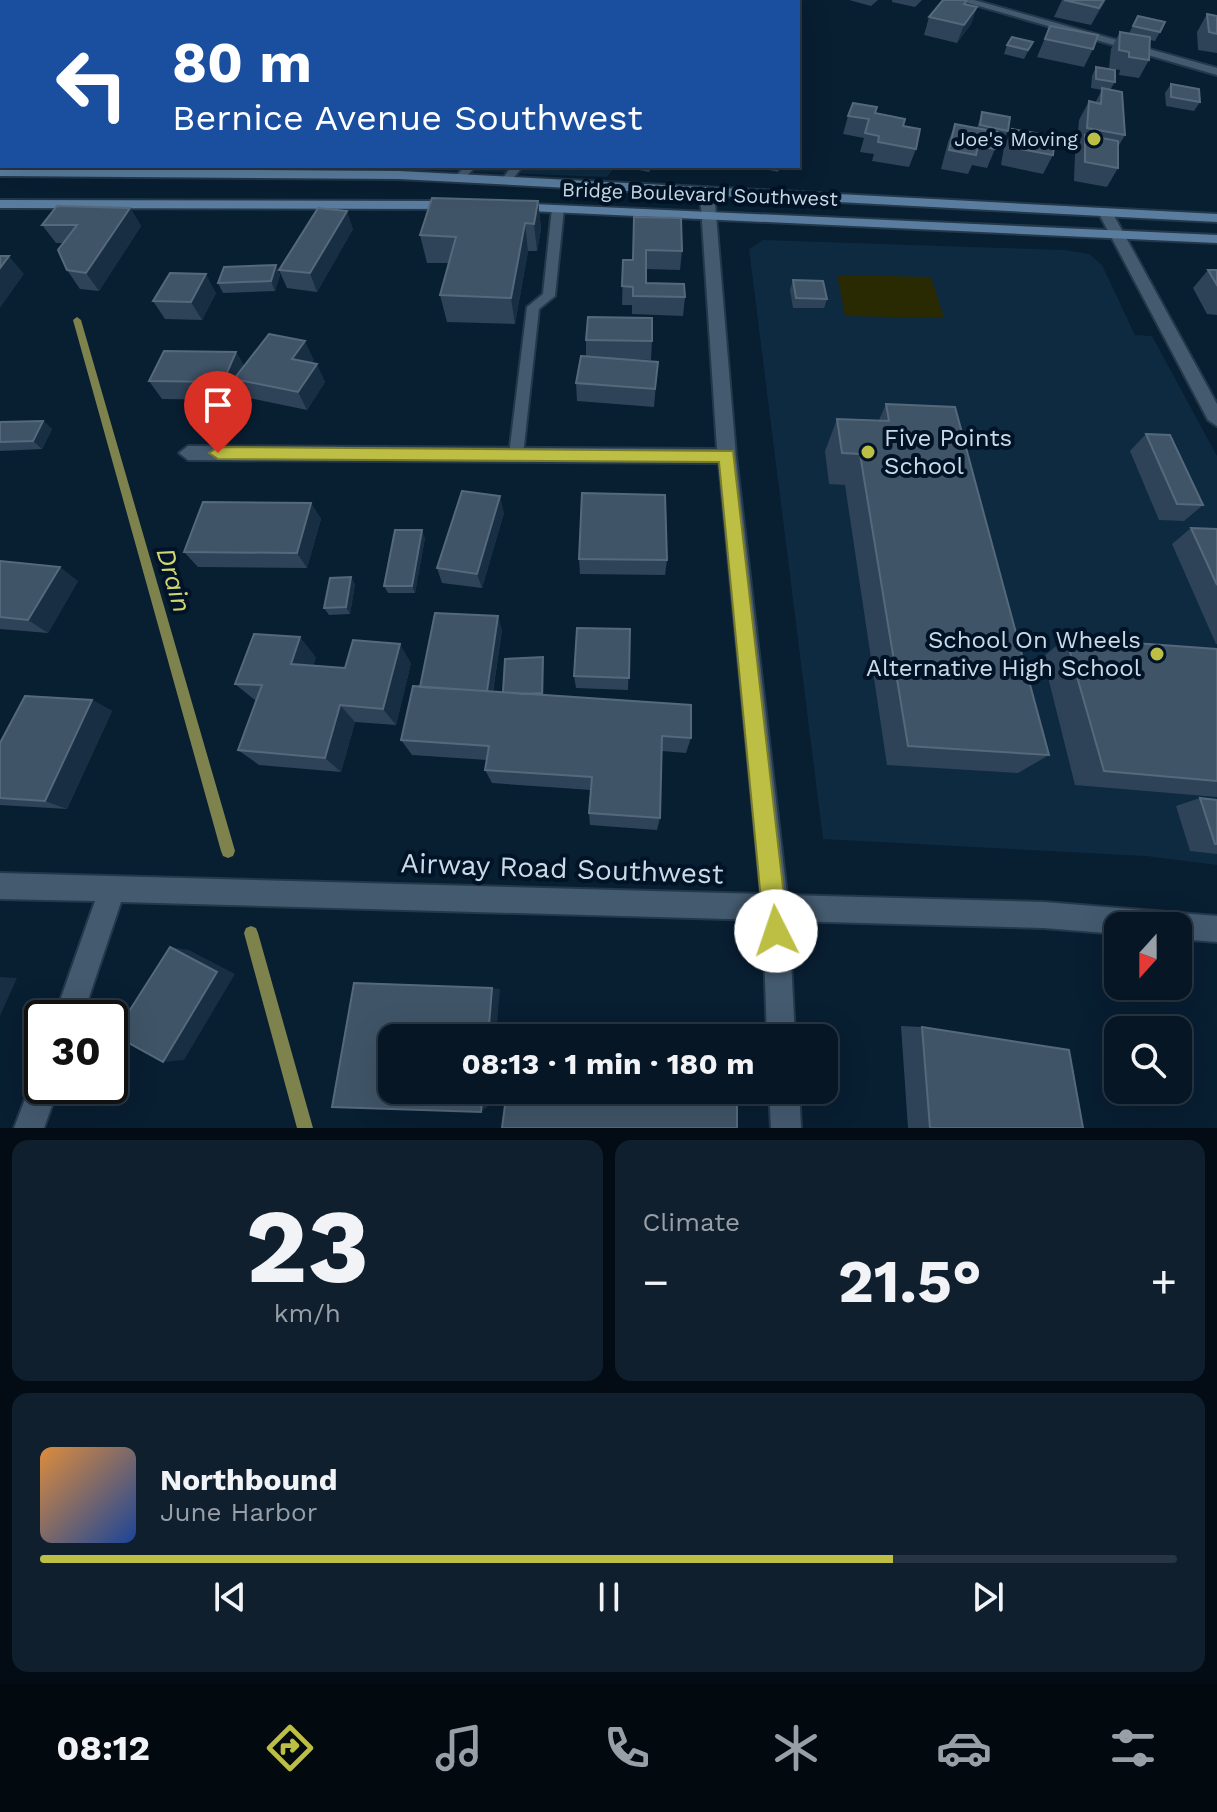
<!DOCTYPE html>
<meta charset="utf-8">
<style>
body{margin:0;font-family:"Work Sans",sans-serif;background:#0f1f2d;color:#f1f3f6;height:100vh;display:flex;flex-direction:column;font-size:30px;white-space:nowrap}
*{box-sizing:border-box;margin:0}
p{font-size:26px;color:#989fa7}
.icon{flex:none;width:44px;height:44px;fill:none;stroke:currentColor;stroke-width:2;stroke-linecap:round;stroke-linejoin:round}
.map{position:relative;height:1128px;overflow:hidden}
.drawer{display:flex;flex-direction:column;gap:12px;padding:12px;background:#030c14;flex:1}
.drawer>*{flex:none}
.guide{position:absolute;left:0px;top:0px;width:800px;height:168px;box-shadow:0 8px 32px #0002,0 0 0 2px #273542;background:#1a4fa0;color:#fff;overflow:hidden}
.needle{width:52px;rotate:201deg}
.buttons{position:absolute;left:1104px;top:912px;display:grid;gap:16px}
.buttons a{display:grid;place-items:center;width:88px;height:88px;border-radius:16px;background:#061625;box-shadow:0 8px 32px #0002,0 0 0 2px #273542;font-size:40px}
.speed{position:absolute;left:24px;top:1000px;display:flex;gap:16px;font-size:40px;font-weight:700;text-align:center}
.speed>*{display:grid;place-content:center;width:104px;height:104px;border-radius:50%;background:#061625;box-shadow:0 8px 32px #0002,0 0 0 2px #273542;line-height:1}
.speed .limit{border:4px solid #111;border-radius:12px;background:#fff;color:#111}
.pin{position:absolute;display:grid;place-items:center;width:68px;height:68px;color:#fff;margin:-82px -34px;border-radius:50% 50% 50% 0;rotate:-45deg;box-shadow:0 0 8px #0007}
.pin .icon{rotate:45deg}
.me{position:absolute;width:88px;margin:-44px;rotate:356deg;stroke-linejoin:round;filter:drop-shadow(0 0 6px #0008)}
.turn{display:flex;align-items:center;gap:28px;height:168px;padding:0 40px;font-size:36px}
.turn .icon{width:104px;height:104px;stroke-width:2.5}
.turn b{display:block;font-size:56px;line-height:68px}
.big{font-size:60px;font-weight:700;line-height:1.1}
.drawer .card{flex:1;display:flex;flex-direction:column;justify-content:center;gap:12px;min-width:0;padding:0 28px;border-radius:16px;background:#0f1f2d}
.drawer .dial{align-items:center;gap:0}
.dial b{font-size:104px;line-height:1}
.song{display:flex;align-items:center;gap:24px}
.cover{width:96px;height:96px;border-radius:12px;background:linear-gradient(135deg,hsl(30 70% 55%),hsl(220 70% 35%))}
.played{height:8px;border-radius:4px;background:linear-gradient(90deg,#bcbf44 75%,#273542 75%)}
.keys{display:flex;justify-content:space-around;direction:ltr}
.heat{display:flex;justify-content:space-between;align-items:center;font-size:44px;direction:ltr}
.drawer .tiles{flex:1;display:grid;gap:12px;grid-template-columns:1fr 1fr}
.card:last-child{grid-column:span 2}
.trip{position:absolute;left:378px;top:1024px;width:460px;height:80px;border-radius:16px;background:#061625;box-shadow:0 8px 32px #0002,0 0 0 2px #273542;font-weight:700;line-height:80px;text-align:center}
.tab-bar{display:flex;height:128px;justify-content:space-around;align-items:center;background:#02090f;color:#989fa7}
.tab-bar .icon{width:56px;height:56px}
.tab-bar .selected{color:#bcbf44}
.tab-bar b{font-size:36px;color:#f1f3f6}
.map>svg:first-child{display:block}
.built{fill:#0e2a41}
.green{fill:#292a02}
.lines{fill:none;stroke-linecap:round;stroke-linejoin:round}
.stream{fill:#7e834e;fill-rule:evenodd}
.lane-casing{stroke:#23384a;stroke-width:4}
.street-casing{stroke:#23384a;stroke-width:4}
.secondary-casing{stroke:#23384a;stroke-width:4}
.lane{fill:#445a6f;fill-rule:evenodd}
.street{fill:#445a6f;fill-rule:evenodd}
.secondary{fill:#5a7d9f;fill-rule:evenodd}
.wall{fill:#2e4358}
.shaded-wall{fill:#182e42}
.building{fill:#3f5467;stroke:#55697b;stroke-width:2}
.route{fill:#bcbf44;stroke:#7a7c2c;stroke-width:2}
.poi-dot{fill:#bcbf44;stroke:#011427;stroke-width:3}
.labels{text-anchor:middle;stroke-width:8;stroke-linejoin:round;paint-order:stroke}
.far-poi-label{font-size:20px;fill:#ccdae7;stroke:#011427;text-anchor:end}
.far-street-label{font-size:20px;fill:#ccdae7;stroke:#011427}
.poi-label{font-size:24px;fill:#ccdae7;stroke:#011427;text-anchor:start}
.water-label{font-size:26px;font-style:italic;fill:#d2d670;stroke:#011427}
.near-street-label{font-size:28px;fill:#ccdae7;stroke:#011427}
</style>
<div class="map">
<svg width="1217" height="1128" viewBox="0 0 1217 1128">
<rect width="100%" height="100%" fill="#081e31"/>
<path class="built" d="M316,166H616L607,177Z
M763,240L1065,250L1089,254L1102,265L1135,335L1152,336L1217,456V865L1146,856L823,839L749,249Z"/>
<path class="green" d="M0,0H423L426,2H2V92Z
M837,275L931,277L944,318L845,316Z"/>
<g class="lines">
<path class="stream" d="M77,317L81,320L235,851L233,856L228,858L223,856L221,851L73,320Z
M251,926L256,928L258,933L313,1128H297L244,933L246,928Z"/>
<defs>
<path id="lane" d="M381,0H391L393,2H383Z
M1,113H2V126L0,125Z
M465,166H476L464,179H456L455,177Z
M512,166H523L511,181H503L502,179Z
M558,205L564,208L555,296L539,309L523,455L516,461L509,455L527,307L543,294L552,208Z"/>
<path id="street" d="M958,0H974L1217,68V75Z
M707,187L714,191L736,456L787,895L1044,902L1217,916V942L1178,939V926H1118V934L1044,928L789,921L795,1038H767L763,920L121,902L82,1018H54L95,901L0,899V873L761,894L719,463L188,460L179,453L188,446L717,449L700,191Z
M1105,208L1112,212L1217,404V426L1208,420L1098,212Z
M42,1072V1086H59L44,1128H14L34,1076Z
M769,1090H799L801,1128H771Z"/>
<path id="secondary" d="M507,0H520L506,2Z
M0,168L399,171L1217,214V222L399,179L0,176Z
M0,200L456,201L463,205L456,209L0,208Z
M512,203L1217,235V243L507,210V204Z"/>
</defs>
<use href="#lane" class="lane-casing"/>
<use href="#street" class="street-casing"/>
<use href="#secondary" class="secondary-casing"/>
<use href="#lane" class="lane"/>
<use href="#street" class="street"/>
<use href="#secondary" class="secondary"/>
</g>
<path class="wall" d="M849,0H878L871,6Z
M892,0H922L915,7L892,2Z
M1062,0H1106L1091,25L1054,17Z
M966,4L977,7L971,24L957,43L924,35L929,17Z
M1207,14L1217,16V53L1198,50L1197,32Z
M1138,16L1160,32L1155,41L1150,40L1149,60L1139,78L1119,75L1120,70L1109,68L1111,49L1120,32L1129,33Z
M1050,26L1093,49L1084,67L1037,57Z
M1033,42L1024,59L1004,54L1007,45Z
M1096,67L1115,82L1110,90L1125,135L1118,147V168L1107,187L1074,181L1075,154L1079,147L1077,146L1079,120L1089,101L1095,103L1102,90L1091,88L1092,76Z
M1171,84L1200,102L1194,111L1166,106L1165,93Z
M982,112L1008,131L1003,140L997,139L995,149L987,168L972,165L968,174L941,169L948,142L955,124L977,128Z
M875,113L903,126L916,149L909,167L872,161L874,154L860,152L864,138L843,134L848,116Z
M1012,129L1053,155L1043,174L1001,165L1004,147Z
M619,166H653L649,172Z
M750,166H780L778,172Z
M538,201L541,229L537,251H528L515,324L447,322L440,295L449,263H427L420,235Z
M130,208L141,226L99,291L80,289L67,270L63,243H56L42,225Z
M634,217L682,251L680,270L646,269V283L685,297L683,316L632,314V305H622L623,260H633Z
M353,229L317,292L287,288L279,270Z
M276,265L280,275L275,291L223,293L218,283Z
M1208,270H1217V315L1207,314L1193,288Z
M793,280L827,299L824,308H793L790,290Z
M216,293L202,320L165,319L153,301Z
M586,340L652,341L651,360L617,359L658,362L654,407L577,401L576,383L586,356Z
M236,352L244,366L314,360L311,363L325,382L307,410L244,397L239,387L234,400L162,399L149,381Z
M886,404L1049,755L1018,773L887,765L845,485L829,484L825,451L837,419L879,420Z
M43,421L52,429L42,449L0,451V422Z
M1146,434L1203,505L1184,521L1159,520L1130,451Z
M311,503L321,519L307,568L198,567L184,552Z
M504,513L482,588L442,583L437,568Z
M1191,528L1217,529V644H1216L1172,544Z
M425,538L415,593H388L384,586Z
M579,559L667,560L665,575L580,574Z
M0,561L78,581L48,633L0,629Z
M355,584L350,614L329,615L324,608Z
M630,629L628,690L576,688L574,676Z
M502,630L493,692L503,693L544,664V695L691,738L686,753L662,751L660,818L657,830L590,825L589,813L591,790L492,783L485,770L487,760L412,755L401,740L420,687Z
M1066,638L1217,649V797L1075,785L1043,657Z
M316,657L313,666L345,668L411,663L396,725L355,722L341,772L259,765L238,750L256,701L235,684Z
M92,700L112,711L67,809L0,805V743Z
M1200,798L1217,800V854L1190,851L1176,806Z
M901,1026L922,1027L1083,1128H908Z"/>
<path class="shaded-wall" d="M1104,0H1106L1102,6L1091,25Z
M977,7L971,24L957,43L964,25Z
M538,201L541,229L537,251L534,224Z
M130,208L141,226L99,291L86,273Z
M347,211L353,229L317,292L310,273Z
M525,223L528,251L515,324L511,298Z
M9,256L24,274L0,308V268Z
M276,265L280,275L275,291L271,281Z
M206,274L216,293L202,320L191,302Z
M305,341L314,360L301,377L292,359Z
M236,352L246,370L234,379L239,387L234,400L223,382Z
M317,364L325,382L307,410L298,392Z
M43,421L52,429L42,449L33,441Z
M500,496L504,513L482,588L477,574Z
M311,503L321,519L307,568L297,553Z
M422,530L425,538L415,593L412,586Z
M60,567L78,581L48,633L28,620Z
M351,577L355,584L350,614L346,607Z
M498,616L502,630L491,703L487,691Z
M300,637L316,657L308,682L291,664Z
M400,644L411,663L396,725L383,709Z
M543,657L544,664V699L542,693Z
M92,700L112,711L67,809L45,801Z
M340,705L355,722L341,772L325,758Z
M170,947L189,950L235,974L184,1060L163,1062Z
M0,977L17,978L0,1016Z
M492,988L500,989L496,1038H488Z
M483,1090H491L490,1105L481,1112Z"/>
<path class="building" d="M943,0H967L964,4L977,7L964,25L929,17Z
M1064,0H1104L1099,8Z
M1207,14L1217,16V34L1209,32Z
M1138,16L1165,22L1160,32L1133,26Z
M1050,26L1098,35L1093,49L1045,39Z
M1120,32L1150,37L1149,60L1129,57V52L1119,50Z
M1012,37L1033,42L1028,50L1007,45Z
M1096,67L1115,70V82L1096,79Z
M1171,84L1199,89L1200,102L1171,97Z
M1102,88L1122,92L1125,135L1087,128L1089,101L1101,104Z
M853,103L877,107L875,113L905,119L903,126L920,129L916,149L878,142L879,136L865,133L869,119L848,116Z
M982,112L1010,117L1008,131L980,125Z
M955,124L998,132L995,149L978,146L976,155L949,150Z
M1012,129L1055,136L1053,155L1009,147Z
M1085,135L1118,141V168L1085,162Z
M432,198L538,201L534,224L525,223L511,298L440,295L456,237L420,235Z
M57,206L130,208L86,273L67,270L58,250L77,225H42Z
M318,208L347,211L310,273L279,270Z
M634,217L681,218L682,251L646,250V283L684,284L685,297L633,296V287L622,286L623,260H633Z
M0,256H9L0,268Z
M276,265L271,281L218,283L224,267Z
M1208,270H1217V285Z
M170,273L206,274L191,302L153,301Z
M793,280L823,281L827,299L796,298Z
M588,317L652,318V341L586,340Z
M269,334L305,341L292,359L317,364L298,392L234,379Z
M164,351L236,352L223,382L149,381Z
M581,356L658,362L655,389L576,383Z
M886,404L955,407L1049,755L908,746L860,454L842,453L837,419L889,421Z
M43,421L33,441L0,442V422Z
M1146,434L1170,435L1203,505L1177,504Z
M462,491L500,496L477,574L437,568Z
M582,493L665,495L667,560L579,559Z
M203,502L311,503L297,553L184,552Z
M1191,528L1217,529V585Z
M395,530H422L412,586H384Z
M0,561L60,567L28,620L0,617Z
M351,577L346,607L324,608L330,578Z
M435,613L498,616L487,691L420,687Z
M577,628L630,629L629,678L574,676Z
M254,634L300,637L291,664L345,668L353,640L400,644L383,709L340,705L325,758L238,750L262,685L235,684Z
M1066,638L1217,649V781L1104,771Z
M543,657L542,693L522,694L503,692L505,659Z
M413,686L691,705V738L662,736L660,818L589,813L592,777L485,770L489,746L401,740Z
M25,696L92,700L45,801L0,798V743Z
M1200,798L1217,800V844H1215Z
M170,947L217,972L163,1062L114,1035Z
M354,983L492,988L488,1038H392V1090H483L481,1112L332,1107Z
M922,1027L1069,1050L1083,1128H930Z
M507,1090H737V1128H502Z"/>
<path class="route" d="M218,447L733,451L788,931L784,939L776,943L767,939L764,931L719,462L218,459L209,453Z"/>
<g class="poi-dot">
<circle cx="1094" cy="139" r="8"/>
<circle cx="868" cy="452" r="8"/>
<circle cx="1157" cy="654" r="8"/>
</g>
<g class="labels">
<g class="far-poi-label">
<text x="1078" y="146">Joe's Moving</text>
</g>
<g class="far-street-label">
<text transform="translate(700 194) rotate(2)" y="7">Bridge Boulevard Southwest</text>
</g>
<g class="poi-label">
<text x="884" y="446">Five Points<tspan x="884" dy="28">School</tspan></text>
<text x="1141" y="648" text-anchor="end">School On Wheels<tspan x="1141" dy="28">Alternative High School</tspan></text>
</g>
<g class="water-label">
<text transform="translate(174 580) rotate(74)" y="9">Drain</text>
</g>
<g class="near-street-label">
<text transform="translate(562 868) rotate(2)" y="10">Airway Road Southwest</text>
</g>
</g>
</svg>
<div class="buttons">
<a><svg class="needle" viewBox="-14 -14 28 28"><path d="M0-13l5 13h-10z" fill="#e53935"/><path d="M0 13l5-13h-10z" fill="#989fa7"/></svg></a>
<a><svg class="icon" aria-label="search" viewBox="0 0 24 24"><circle cx="10" cy="10" r="6"/><path d="M15 15l6 6"/></svg></a>
</div>
<div class="speed"><div class="limit">30</div></div>
<div class="pin" style="left:218px;top:453px;background:#d93025"><svg class="icon" aria-label="arrive" viewBox="0 0 24 24"><path d="M6 21V4h12l-3 4 3 4H6"/></svg></div>
<svg class="me" style="left:776px;top:931px" viewBox="-20 -20 40 40"><circle r="19" fill="#fff"/><path d="M0-13L10 11 0 6-10 11z" fill="#bcbf44"/></svg>
<div class="trip">08:13 · 1 min · 180 m</div>
<div class="guide">
<div class="turn"><svg class="icon" aria-label="left" viewBox="0 0 24 24"><path d="M17 20v-9H6M10 6l-5 5 5 5"/></svg><div><b>80 m</b>Bernice Avenue Southwest</div></div>
</div>
</div>
<section class="drawer">
<div class="tiles">
<div class="card dial"><b>23</b><p>km/h</p></div>
<div class="card"><p>Climate</p>
<div class="heat"><a>−</a><b class="big">21.5°</b><a>+</a></div>
</div>
<div class="card">
<div class="song"><i class="cover"></i><div><b>Northbound</b><p>June Harbor</p></div></div>
<div class="played"></div>
<div class="keys"><svg class="icon" aria-label="previous" viewBox="0 0 24 24"><path d="M18 5L8 12l10 7zM5 5v14"/></svg><svg class="icon" aria-label="pause" viewBox="0 0 24 24"><path d="M8 5v14M16 5v14"/></svg><svg class="icon" aria-label="next" viewBox="0 0 24 24"><path d="M6 5l10 7-10 7zM19 5v14"/></svg></div>
</div>
</div>
</section>
<nav class="tab-bar">
<b>08:12</b>
<svg class="icon selected" aria-label="directions" viewBox="0 0 24 24"><path d="M12 3l9 9-9 9-9-9zM9 14v-3h6M13 9l2 2-2 2"/></svg>
<svg class="icon" aria-label="music" viewBox="0 0 24 24"><path d="M9 18V5l10-2v13"/><circle cx="6" cy="18" r="3"/><circle cx="16" cy="16" r="3"/></svg>
<svg class="icon" aria-label="phone" viewBox="0 0 24 24"><path d="M5 4h4l2 5-3 2q2 4 5 5l2-3 5 2v4C11 20 4 13 5 4z"/></svg>
<svg class="icon" aria-label="climate" viewBox="0 0 24 24"><path d="M12 3v18M4 7l16 10M4 17L20 7"/></svg>
<svg class="icon" aria-label="car" viewBox="0 0 24 24"><path d="M5 17H2v-5l4-1 3-4h7l3 4 3 1v5h-3M9 17h6M6 11h13"/><circle cx="7" cy="17" r="2"/><circle cx="17" cy="17" r="2"/></svg>
<svg class="icon" aria-label="filters" viewBox="0 0 24 24"><path d="M4 7h16M4 17h16"/><circle cx="9" cy="7" r="2"/><circle cx="15" cy="17" r="2"/></svg>
</nav>
